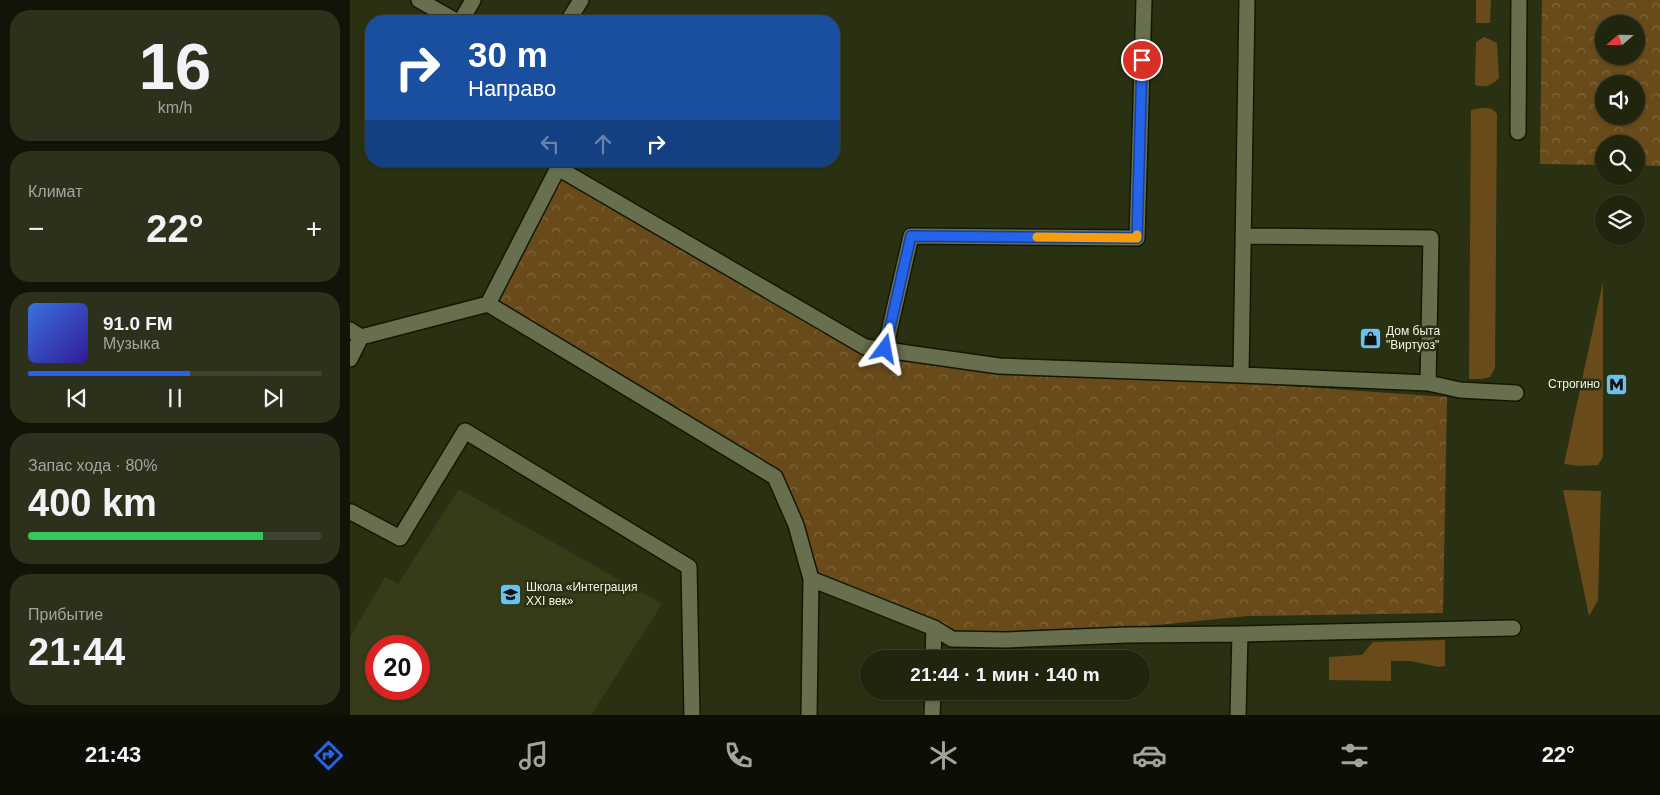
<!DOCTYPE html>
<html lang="ru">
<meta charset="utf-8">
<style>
body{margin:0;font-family:Helvetica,sans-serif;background:#2d311c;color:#f1f3f6;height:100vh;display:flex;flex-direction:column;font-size:19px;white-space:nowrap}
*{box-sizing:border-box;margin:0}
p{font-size:16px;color:#a2a59e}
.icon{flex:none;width:28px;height:28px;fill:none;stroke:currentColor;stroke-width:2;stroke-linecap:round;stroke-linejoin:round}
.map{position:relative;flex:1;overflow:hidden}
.panel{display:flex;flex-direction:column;gap:10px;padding:10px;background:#121408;width:350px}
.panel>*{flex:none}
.guide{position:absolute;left:15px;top:15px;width:475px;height:152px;border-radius:20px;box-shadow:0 1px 4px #0004,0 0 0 1px #3d422e;background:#1a4fa0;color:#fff;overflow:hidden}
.needle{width:32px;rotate:250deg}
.buttons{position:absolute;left:1245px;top:15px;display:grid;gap:10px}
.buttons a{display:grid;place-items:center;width:50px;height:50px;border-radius:50%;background:#20250e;box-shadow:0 1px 4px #0004,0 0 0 1px #3d422e;font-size:25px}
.speed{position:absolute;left:15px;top:635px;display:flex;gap:10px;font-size:25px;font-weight:700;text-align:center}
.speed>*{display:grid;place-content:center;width:65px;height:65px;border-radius:50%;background:#20250e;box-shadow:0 1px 4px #0004,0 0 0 1px #3d422e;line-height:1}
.speed .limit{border:8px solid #d22;background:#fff;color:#111}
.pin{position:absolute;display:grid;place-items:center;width:42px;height:42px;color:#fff;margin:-21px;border:2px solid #fff;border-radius:50%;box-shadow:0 1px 5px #0007}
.me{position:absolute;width:55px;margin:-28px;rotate:13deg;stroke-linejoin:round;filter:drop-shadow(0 0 4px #0008)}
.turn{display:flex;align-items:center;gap:18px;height:105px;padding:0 20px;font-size:22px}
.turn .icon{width:65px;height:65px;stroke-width:2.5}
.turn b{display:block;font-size:35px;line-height:42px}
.lanes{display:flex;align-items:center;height:48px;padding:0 20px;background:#0003;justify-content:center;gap:25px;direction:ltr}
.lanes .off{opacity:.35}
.big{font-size:38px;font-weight:700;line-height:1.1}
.panel .widget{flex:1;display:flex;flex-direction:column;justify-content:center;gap:8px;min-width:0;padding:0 18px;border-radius:20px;background:#2d311c}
.panel .dial{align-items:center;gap:0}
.dial b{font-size:65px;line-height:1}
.song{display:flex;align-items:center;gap:15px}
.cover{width:60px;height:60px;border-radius:8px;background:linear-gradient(135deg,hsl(220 70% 55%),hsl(250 70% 35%))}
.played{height:5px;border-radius:2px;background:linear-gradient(90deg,#2563eb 55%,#3d422e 55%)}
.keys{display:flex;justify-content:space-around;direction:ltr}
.heat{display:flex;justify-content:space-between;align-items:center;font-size:28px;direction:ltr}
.charge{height:8px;border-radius:4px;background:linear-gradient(90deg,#34c759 80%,#3d422e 0)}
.trip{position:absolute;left:510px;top:650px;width:290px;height:50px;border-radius:25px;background:#20250e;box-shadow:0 1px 4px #0004,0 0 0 1px #3d422e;font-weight:700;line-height:50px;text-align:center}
.dock{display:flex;height:80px;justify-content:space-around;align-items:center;background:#0d0f06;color:#a2a59e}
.dock .icon{width:35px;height:35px}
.dock .current{color:#2563eb}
.dock b{font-size:22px;color:#f1f3f6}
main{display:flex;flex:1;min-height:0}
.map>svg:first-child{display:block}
.built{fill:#353c17;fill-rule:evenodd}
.green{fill:#694b1b}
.park{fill:url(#park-crowns);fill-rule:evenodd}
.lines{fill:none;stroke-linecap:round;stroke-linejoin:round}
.minor-casing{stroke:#131800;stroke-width:18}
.minor{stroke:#676f4f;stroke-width:15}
.route-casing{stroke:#184099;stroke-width:12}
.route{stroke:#2563eb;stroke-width:9}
.slow{stroke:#f59e0b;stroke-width:9}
.labels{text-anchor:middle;stroke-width:5;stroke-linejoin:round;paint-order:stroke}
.poi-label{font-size:12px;fill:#f2f7e5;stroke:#2a3113;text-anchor:start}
</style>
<main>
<section class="panel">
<div class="widget dial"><b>16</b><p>km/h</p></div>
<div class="widget"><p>Климат</p>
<div class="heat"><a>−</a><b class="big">22°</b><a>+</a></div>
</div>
<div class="widget">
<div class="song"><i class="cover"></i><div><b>91.0 FM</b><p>Музыка</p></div></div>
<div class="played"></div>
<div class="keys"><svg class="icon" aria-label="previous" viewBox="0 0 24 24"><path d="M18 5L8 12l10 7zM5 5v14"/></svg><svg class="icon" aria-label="pause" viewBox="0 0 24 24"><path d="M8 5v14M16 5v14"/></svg><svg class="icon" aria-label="next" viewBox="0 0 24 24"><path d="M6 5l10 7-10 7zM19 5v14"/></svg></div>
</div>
<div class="widget"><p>Запас хода · 80%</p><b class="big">400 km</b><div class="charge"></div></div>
<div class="widget"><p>Прибытие</p><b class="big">21:44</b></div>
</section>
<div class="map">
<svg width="1310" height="715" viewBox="0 0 1310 715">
<defs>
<pattern id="park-crowns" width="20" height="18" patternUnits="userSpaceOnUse" patternTransform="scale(1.25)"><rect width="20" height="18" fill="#694b1b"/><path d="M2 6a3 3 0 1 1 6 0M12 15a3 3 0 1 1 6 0" fill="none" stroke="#7f663c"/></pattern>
</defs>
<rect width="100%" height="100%" fill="#2a3113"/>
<path class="built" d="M109,489L312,604L241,715H0V637L35,577L48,584ZM26,646H69V689H26Z"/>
<path class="green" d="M1126,0H1141L1140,23H1126Z
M1134,37L1147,43L1149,78C1141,86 1136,88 1125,85L1126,42Z
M1132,108C1139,108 1143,108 1147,114L1145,368L1140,377L1132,379H1119L1121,110Z
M1253,282V457L1248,465L1231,466L1214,464Z
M1213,490L1251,491L1248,600L1239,616Z
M1095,640V666L1089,667L1061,661H1041V681L979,680V657L1012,655L1023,642Z"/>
<path class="park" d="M1192,0H1310V166L1286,165V144H1254V165L1190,164ZM1254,24H1286V56H1254ZM1254,84H1286V116H1254Z
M208,168L515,347L649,366L1097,397L1093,613L898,616L656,640L602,639L461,579L425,477L138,304Z"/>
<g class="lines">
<defs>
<path id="minor" d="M69,0L106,21
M897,0L891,375L1078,383L1110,390L1166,393
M111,21L123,0
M218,21L231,0
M1168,132L1169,0
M206,161L208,168L515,347L649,366L891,375
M893,236L1081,238L1078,383
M138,304L208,168
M0,330L11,337L138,304L425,477L446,525L461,579
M535,349L561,236L787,238L794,0
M0,359L11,337
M1,512L50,538L115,431L339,567L342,715
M583,659L584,628
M459,715L461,579L584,628L602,639L656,640L776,635L890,634L1163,628
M582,715L583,691
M888,715L890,634"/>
</defs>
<use href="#minor" class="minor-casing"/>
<use href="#minor" class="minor"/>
</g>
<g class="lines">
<defs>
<path id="route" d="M535,349L561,236L787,238L792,60"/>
</defs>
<use href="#route" class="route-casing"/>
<use href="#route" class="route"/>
<path class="slow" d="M687,237L787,238V235"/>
</g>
<defs>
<symbol id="shop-square" viewBox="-11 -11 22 22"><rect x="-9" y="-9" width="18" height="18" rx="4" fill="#66c4ef" stroke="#2a3113"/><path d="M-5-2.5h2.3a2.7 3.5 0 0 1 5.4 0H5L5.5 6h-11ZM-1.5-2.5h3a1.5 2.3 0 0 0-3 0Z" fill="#111"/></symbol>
<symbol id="metro-square" viewBox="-11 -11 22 22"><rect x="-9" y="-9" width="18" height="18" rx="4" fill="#66c4ef" stroke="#2a3113"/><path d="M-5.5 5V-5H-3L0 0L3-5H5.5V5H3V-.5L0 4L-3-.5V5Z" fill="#111"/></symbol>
<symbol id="school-square" viewBox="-11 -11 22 22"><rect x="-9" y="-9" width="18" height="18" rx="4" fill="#66c4ef" stroke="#2a3113"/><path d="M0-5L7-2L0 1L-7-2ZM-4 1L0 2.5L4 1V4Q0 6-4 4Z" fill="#111"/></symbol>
</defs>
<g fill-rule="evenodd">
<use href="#shop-square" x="1008" y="326" width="25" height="25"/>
<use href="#metro-square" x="1254" y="372" width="25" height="25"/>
<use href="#school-square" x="148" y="582" width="25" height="25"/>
</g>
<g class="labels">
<g class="poi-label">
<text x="1036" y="335">Дом быта<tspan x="1036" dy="14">"Виртуоз"</tspan></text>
<text x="1250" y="388" text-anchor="end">Строгино</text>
<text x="176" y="591">Школа «Интеграция<tspan x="176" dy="14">XXI век»</tspan></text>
</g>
</g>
</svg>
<div class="buttons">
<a><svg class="needle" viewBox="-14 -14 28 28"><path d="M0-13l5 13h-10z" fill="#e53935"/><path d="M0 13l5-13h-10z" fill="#a2a59e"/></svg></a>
<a><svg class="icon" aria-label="sound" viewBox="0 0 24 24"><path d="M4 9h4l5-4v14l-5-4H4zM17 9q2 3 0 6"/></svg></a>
<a><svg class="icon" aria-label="search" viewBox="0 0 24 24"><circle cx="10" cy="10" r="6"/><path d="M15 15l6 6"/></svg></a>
<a><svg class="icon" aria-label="layers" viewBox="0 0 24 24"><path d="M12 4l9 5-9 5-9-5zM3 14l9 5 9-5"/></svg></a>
</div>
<div class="speed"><div class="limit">20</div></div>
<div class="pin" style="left:792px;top:60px;background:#d93025"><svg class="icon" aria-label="arrive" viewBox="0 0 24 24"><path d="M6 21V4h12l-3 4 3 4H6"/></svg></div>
<svg class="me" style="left:535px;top:349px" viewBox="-20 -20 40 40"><path d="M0-17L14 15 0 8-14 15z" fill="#2563eb" stroke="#fff" stroke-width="4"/></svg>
<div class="trip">21:44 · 1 мин · 140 m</div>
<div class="guide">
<div class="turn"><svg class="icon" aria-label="right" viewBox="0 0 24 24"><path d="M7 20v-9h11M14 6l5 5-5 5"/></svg><div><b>30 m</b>Направо</div></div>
<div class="lanes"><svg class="icon off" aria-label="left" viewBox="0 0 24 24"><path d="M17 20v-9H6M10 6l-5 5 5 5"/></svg><svg class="icon off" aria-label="ahead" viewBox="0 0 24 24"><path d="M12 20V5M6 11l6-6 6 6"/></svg><svg class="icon" aria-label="right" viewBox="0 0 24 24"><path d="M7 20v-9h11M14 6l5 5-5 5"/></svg></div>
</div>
</div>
</main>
<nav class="dock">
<b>21:43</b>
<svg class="icon current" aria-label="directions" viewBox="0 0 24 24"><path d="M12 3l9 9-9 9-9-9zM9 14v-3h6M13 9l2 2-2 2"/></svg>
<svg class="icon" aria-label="music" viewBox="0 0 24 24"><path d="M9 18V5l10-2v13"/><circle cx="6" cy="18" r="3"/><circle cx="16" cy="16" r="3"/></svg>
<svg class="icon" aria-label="phone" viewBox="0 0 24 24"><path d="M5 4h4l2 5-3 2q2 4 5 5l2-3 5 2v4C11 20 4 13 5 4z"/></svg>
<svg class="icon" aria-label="climate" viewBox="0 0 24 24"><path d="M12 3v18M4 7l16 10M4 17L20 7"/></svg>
<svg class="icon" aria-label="car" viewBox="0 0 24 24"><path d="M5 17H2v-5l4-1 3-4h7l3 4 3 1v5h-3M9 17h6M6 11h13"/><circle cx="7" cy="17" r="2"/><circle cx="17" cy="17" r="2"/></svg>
<svg class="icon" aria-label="filters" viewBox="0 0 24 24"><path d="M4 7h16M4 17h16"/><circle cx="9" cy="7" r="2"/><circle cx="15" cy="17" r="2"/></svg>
<b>22°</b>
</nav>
